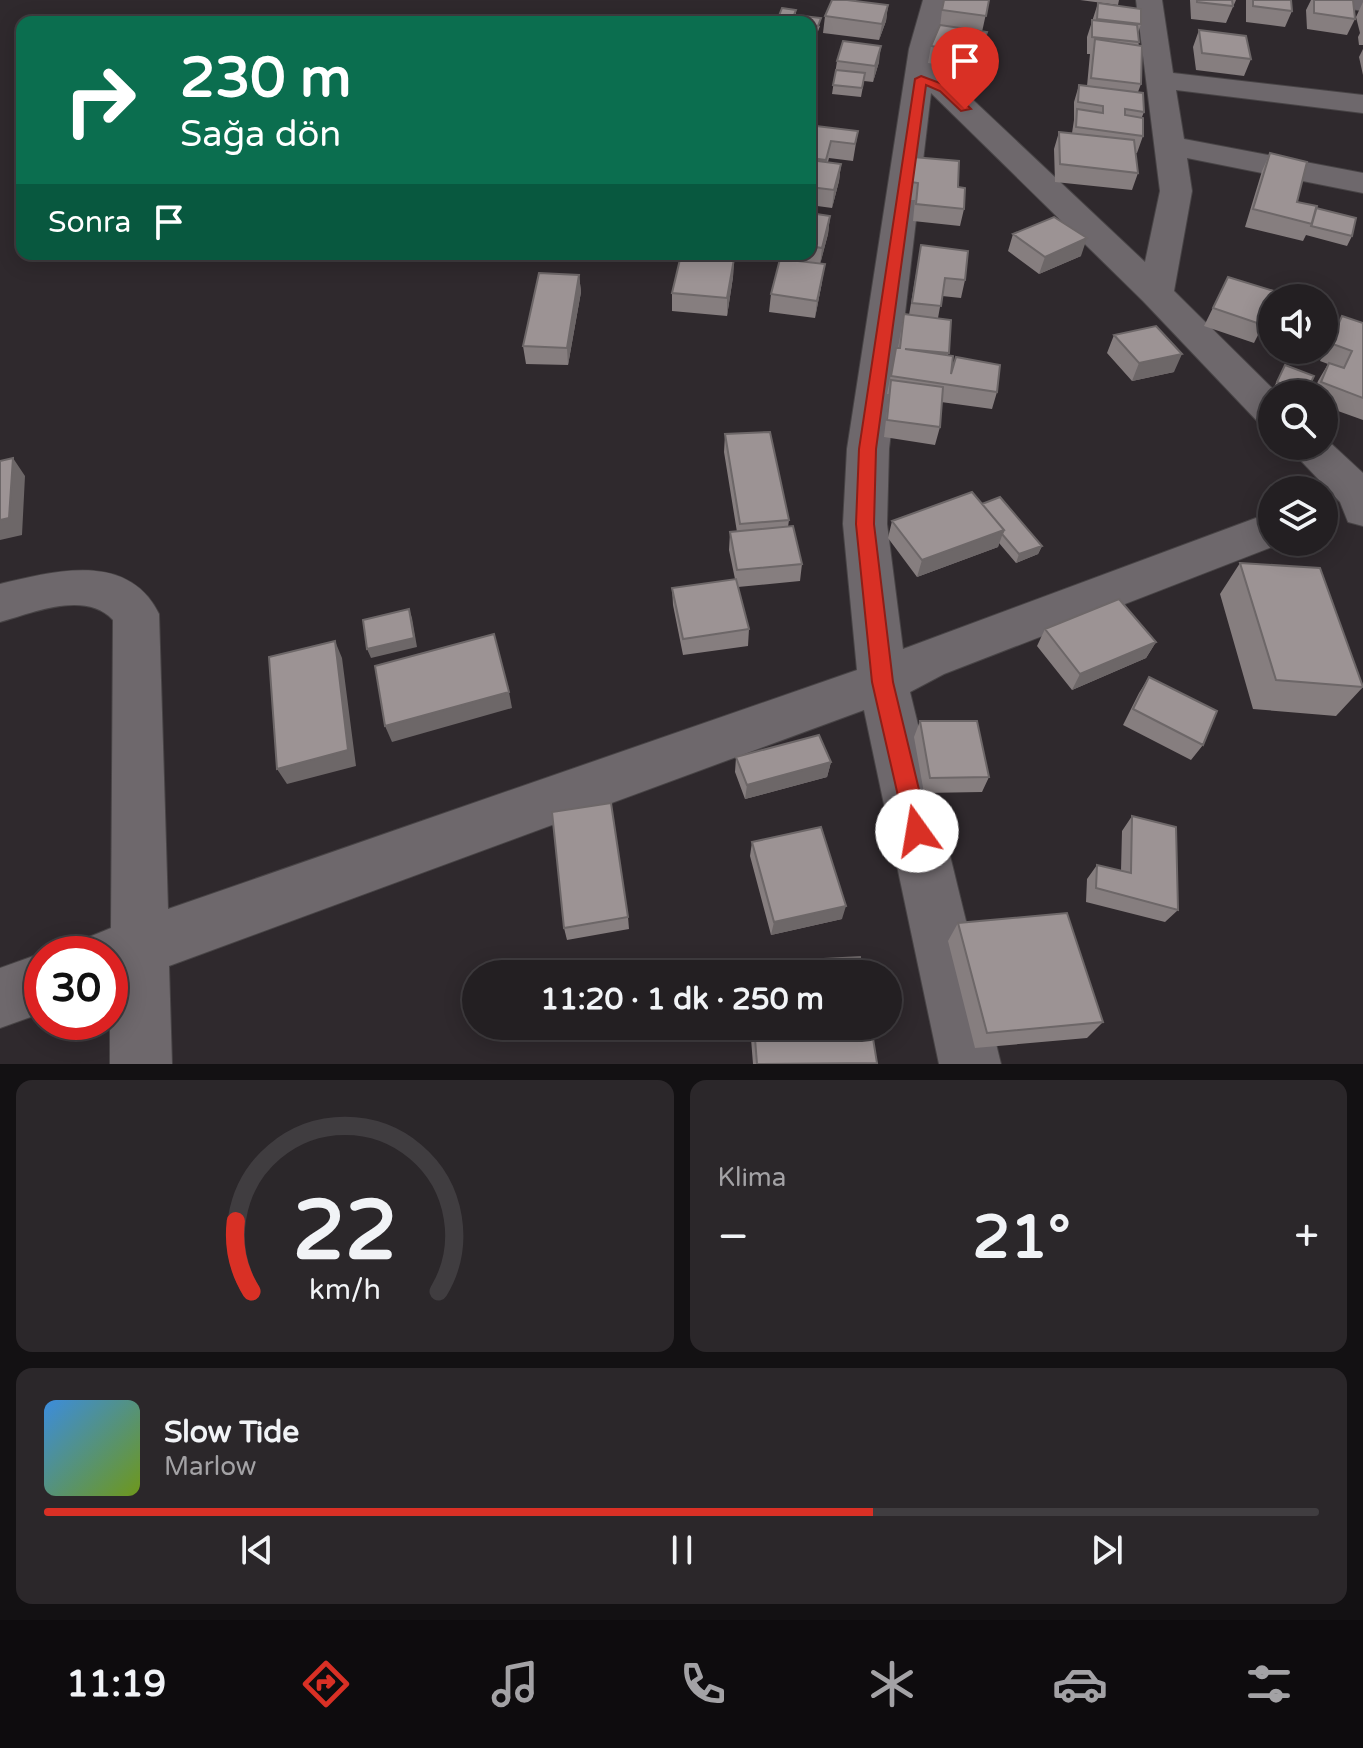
<!DOCTYPE html>
<html lang="tr">
<meta charset="utf-8">
<style>
body{margin:0;font-family:"Varela Round",sans-serif;background:#2b272a;color:#f1f3f6;height:100vh;display:flex;flex-direction:column;font-size:30px;white-space:nowrap}
*{box-sizing:border-box;margin:0}
p{font-size:26px;color:#a3a2a5}
.icon{flex:none;width:44px;height:44px;fill:none;stroke:currentColor;stroke-width:2;stroke-linecap:round;stroke-linejoin:round}
.map{position:relative;height:1064px;overflow:hidden}
.drawer{display:flex;flex-direction:column;gap:16px;padding:16px;background:#131113;flex:1}
.drawer>*{flex:none}
.guide{position:absolute;left:16px;top:16px;width:800px;height:244px;border-radius:16px;box-shadow:0 4px 20px #0003,0 0 0 2px #403d40;background:#0b6e4f;color:#fff;overflow:hidden}
.buttons{position:absolute;left:1258px;top:284px;display:grid;gap:16px}
.buttons a{display:grid;place-items:center;width:80px;height:80px;border-radius:50%;background:#231f22;box-shadow:0 4px 20px #0003,0 0 0 2px #403d40;font-size:40px}
.speed{position:absolute;left:24px;top:936px;display:flex;gap:16px;font-size:40px;font-weight:700;text-align:center}
.speed>*{display:grid;place-content:center;width:104px;height:104px;border-radius:50%;background:#231f22;box-shadow:0 4px 20px #0003,0 0 0 2px #403d40;line-height:1}
.speed .limit{border:12px solid #d22;background:#fff;color:#111}
.pin{position:absolute;display:grid;place-items:center;width:68px;height:68px;color:#fff;margin:-82px -34px;border-radius:50% 50% 50% 0;rotate:-45deg;box-shadow:0 0 8px #0007}
.pin .icon{rotate:45deg}
.me{position:absolute;width:88px;margin:-44px;rotate:347deg;stroke-linejoin:round;filter:drop-shadow(0 0 6px #0008)}
.turn{display:flex;align-items:center;gap:28px;height:168px;padding:0 32px;font-size:36px}
.turn .icon{width:104px;height:104px;stroke-width:2.5}
.turn b{display:block;font-size:56px;line-height:68px}
.then{display:flex;align-items:center;height:76px;padding:0 32px;background:#0003;gap:16px;font-size:30px}
.big{font-size:60px;font-weight:800;line-height:1.1}
.drawer .widget{flex:1;display:flex;flex-direction:column;justify-content:center;gap:12px;min-width:0;padding:0 28px;border-radius:16px;background:#2b272a}
.drawer .dial{align-items:center;gap:0}
.dial svg{height:208px;overflow:visible;fill:none;stroke:#403d40;stroke-width:7;stroke-linecap:round;text-anchor:middle}
.dial text{fill:#f1f3f6;stroke:none}
.song{display:flex;align-items:center;gap:24px}
.cover{width:96px;height:96px;border-radius:12px;background:linear-gradient(135deg,hsl(210 70% 55%),hsl(80 70% 35%))}
.played{height:8px;border-radius:4px;background:linear-gradient(90deg,#d93025 65%,#403d40 65%)}
.keys{display:flex;justify-content:space-around;direction:ltr}
.heat{display:flex;justify-content:space-between;align-items:center;font-size:44px;direction:ltr}
.drawer .tiles{flex:1;display:grid;gap:16px;grid-template-columns:1fr 1fr}
.widget:last-child{grid-column:span 2}
.trip{position:absolute;left:462px;top:960px;width:440px;height:80px;border-radius:40px;background:#231f22;box-shadow:0 4px 20px #0003,0 0 0 2px #403d40;font-weight:800;line-height:80px;text-align:center}
.dock{display:flex;height:128px;justify-content:space-around;align-items:center;background:#0e0c0e;color:#a3a2a5}
.dock .icon{width:56px;height:56px}
.dock .selected{color:#d93025}
.dock b{font-size:36px;color:#f1f3f6}
.map>svg:first-child{display:block}
.lines{fill:none;stroke-linecap:round;stroke-linejoin:round}
.minor-casing{stroke:#484446;stroke-width:2}
.minor{fill:#6e686c;fill-rule:evenodd}
.wall{fill:#867e7f}
.shaded-wall{fill:#6d6768}
.building{fill:#9c9394;stroke:#6d6768;stroke-width:2}
.route{fill:#d93025;stroke:#8d1f18;stroke-width:2}
</style>
<div class="map">
<svg width="1363" height="1064" viewBox="0 0 1363 1064">
<rect width="100%" height="100%" fill="#2f292d"/>
<g class="lines">
<defs>
<path id="minor" d="M923,0H949L934,74L954,82L1145,262L1160,191L1136,0H1162L1173,73L1363,95V113L1176,90L1184,139L1363,173V193L1187,158L1192,191L1174,291L1278,394H1272V426L1258,422L1143,301L931,93L889,449L887,524L903,649L1272,512V542H1285L944,674L910,692L1001,1064H939L864,710L169,966L172,1064H110V954H82L89,937L111,928L113,620C85,590 33,613 0,622V584C55,571 128,551 159,614L168,909L857,670L843,524L847,449L909,49Z
M1321,0H1363V11L1325,5Z
M1324,437L1363,473V526L1348,522L1340,502L1287,446H1324Z
M42,953V1013L0,1028V968Z"/>
</defs>
<use href="#minor" class="minor-casing"/>
<use href="#minor" class="minor"/>
</g>
<path class="wall" d="M989,0L982,32H987L983,49L975,70L928,63L931,46L940,27L942,10Z
M1080,0H1119L1118,5Z
M1190,0H1236L1226,23L1191,19Z
M1246,0H1291L1292,11L1285,27L1246,22Z
M1311,0H1353L1355,19L1347,35L1307,29L1306,10Z
M1363,2V45H1359L1358,37L1360,33L1356,17Z
M1098,3L1141,24L1138,33L1141,84L1138,92L1144,112L1142,117L1143,136L1137,153H1135L1138,173L1132,190L1055,182L1054,149L1059,132L1072,133L1074,120V102L1079,85L1087,86L1090,54H1087V37Z
M888,5L886,21L879,40L823,33L825,16Z
M782,8L796,10V15L820,26L817,34L810,33V22H777Z
M1199,30L1251,59L1244,76L1196,70L1193,47Z
M1363,49V75L1359,57Z
M837,61L879,62L873,82L864,81L861,97L832,94Z
M858,131L853,161L829,158L828,162L841,164L839,181L832,208L810,205V149Z
M1270,153L1297,202L1316,208L1352,236L1347,246L1306,235L1303,241L1245,227L1262,171Z
M913,157L958,187L964,209L960,226L913,221L915,200H908Z
M810,213L830,216L828,234L820,264L822,282L815,318L769,312L771,294L784,259V254H810Z
M1013,234L1081,256L1039,274L1008,251Z
M921,245L965,280L961,298L942,296L938,318L951,320L948,355L951,374L997,392L992,409L941,402L940,427L935,445L884,437L889,394H887L896,348H898L904,314L909,315Z
M734,259L733,277L727,316L672,311V293Z
M579,275L581,292L568,365L526,364L523,346Z
M1228,277L1263,325L1254,343L1204,326Z
M1342,316L1363,323V420L1324,406V394H1313L1318,381L1328,364L1320,361L1332,334Z
M1114,335L1174,372L1132,381L1107,353Z
M1285,365L1314,376L1306,394H1279L1272,391Z
M725,434L789,520L788,527L802,564L800,581L738,587L749,629L748,646L683,655L673,605L672,588L735,579L729,550L730,532H737L724,452Z
M982,504L1042,546L1038,554L1016,563L999,543L998,547L917,577L888,538L892,521Z
M1240,563L1363,687L1336,716L1253,709L1220,594Z
M1045,629L1156,642L1146,658L1072,690L1037,646Z
M1149,677L1203,745L1191,760L1123,725L1139,693Z
M920,721L989,777L982,792L924,793L914,737Z
M736,757L831,762L827,777L745,799L735,772Z
M1132,816L1178,910L1165,922L1086,902L1087,879L1097,865L1121,871L1122,831Z
M752,842L842,919L771,935L750,856Z
M628,917L629,929L567,940L564,928Z
M958,923L1103,1022L1087,1038L975,1048L948,941Z
M750,1026H871L877,1063L876,1064H753Z"/>
<path class="shaded-wall" d="M888,5L886,21L879,40L882,24Z
M987,32L983,49L975,70L979,54Z
M881,46L879,62L873,82L875,66Z
M841,164L839,181L832,208L834,190Z
M830,216L828,234L820,265L822,248Z
M1087,238L1081,256L1039,274L1045,257Z
M734,259L733,277L727,316V298Z
M825,264L822,282L815,318L817,301Z
M579,275L581,292L568,365L567,348Z
M1182,354L1174,372L1132,381L1139,363Z
M13,458L25,476L22,535L0,540V520Z
M1004,530L998,547L917,577L922,560Z
M1042,546L1038,554L1016,563L1019,554Z
M409,609L412,618L417,647L371,658L367,649Z
M335,641L342,658L356,766L287,784L277,769Z
M1156,642L1146,658L1072,690L1080,674Z
M509,692L512,708L392,742L385,726Z
M831,762L827,777L745,799L747,785Z
M846,906L842,919L771,935L774,922Z"/>
<path class="building" d="M832,0H847L888,5L882,24L825,16Z
M944,0H989L986,16L942,10Z
M1197,0H1232L1233,6L1197,2Z
M1253,0H1291L1292,11L1253,6Z
M1314,0H1353L1355,19L1314,13Z
M1098,3L1141,9V24L1097,19Z
M782,8L796,10L794,15L821,18L818,26L810,25V22L777,21Z
M744,18L775,22H742Z
M1092,20L1137,25L1139,42L1092,37Z
M940,25L987,32L979,54L931,46Z
M1199,30L1246,36L1251,59L1202,53Z
M1095,39L1142,46L1141,84L1091,78Z
M843,41L881,46L875,66L837,61Z
M836,70L865,73L862,88L833,85Z
M1079,85L1143,93L1144,112L1125,109V115L1143,118V136L1076,127L1077,109L1103,113V106L1078,102Z
M816,126L858,131L855,144L831,141L826,160L810,158V149Z
M1059,132L1134,140L1138,173L1060,164Z
M1270,153L1307,162L1297,202L1317,206L1312,224L1253,209Z
M913,157L959,161L958,187L965,188L964,209L916,204L918,183L911,182Z
M810,160L841,164L834,190L810,187Z
M1316,208L1356,218L1352,236L1311,226Z
M810,213L830,216L822,248L810,246Z
M1054,217L1087,238L1045,257L1013,234Z
M921,245L968,251L965,280L945,278L941,306L912,303Z
M681,255L734,259L727,298L672,293Z
M780,259L825,264L817,301L771,294Z
M539,273L579,275L567,348L523,346Z
M1228,277L1277,292L1275,298H1272V304L1263,325L1213,308Z
M904,314L951,320L949,353L905,349L953,356L951,374L956,357L1000,365L997,392L891,376L896,348H900Z
M1342,316L1363,323V398L1321,382L1329,363L1344,368L1352,351L1330,343Z
M1156,326L1182,354L1139,363L1114,335Z
M1285,365L1314,376L1306,393L1277,382Z
M891,380L943,387L940,427L887,420Z
M770,432L789,520L740,524L725,434Z
M13,458L9,518L0,520V461Z
M972,492L1004,530L922,560L892,521Z
M1000,497L1042,546L1019,554L1002,534L1004,530L982,504Z
M793,526L802,564L737,570L730,532Z
M1240,563L1320,568L1363,687L1276,680Z
M736,579L749,629L683,639L672,588Z
M1119,599L1156,642L1080,674L1045,629Z
M409,609L414,638L367,649L363,620Z
M494,634L509,692L385,726L375,666Z
M335,641L348,750L277,769L269,657Z
M1149,677L1217,711L1203,745L1133,709Z
M920,721H977L989,777L930,778Z
M819,735L831,762L747,785L736,757Z
M611,803L628,917L564,928L552,812Z
M1132,816L1176,827L1178,910L1096,888L1097,865L1131,873Z
M821,827L846,906L774,922L752,842Z
M1067,913L1103,1022L987,1033L958,923Z
M860,957L862,974H749L748,963Z
M754,1026H871L877,1063L757,1064Z"/>
<path class="route" d="M921,76L948,86L971,109L961,111L940,91L926,85L876,449L874,524L893,682L929,831L925,839L917,842L909,839L906,831L872,682L856,524L859,449L915,79Z"/>
</svg>
<div class="buttons">
<a><svg class="icon" aria-label="sound" viewBox="0 0 24 24"><path d="M4 9h4l5-4v14l-5-4H4zM17 9q2 3 0 6"/></svg></a>
<a><svg class="icon" aria-label="search" viewBox="0 0 24 24"><circle cx="10" cy="10" r="6"/><path d="M15 15l6 6"/></svg></a>
<a><svg class="icon" aria-label="layers" viewBox="0 0 24 24"><path d="M12 4l9 5-9 5-9-5zM3 14l9 5 9-5"/></svg></a>
</div>
<div class="speed"><div class="limit">30</div></div>
<div class="pin" style="left:965px;top:109px;background:#d93025"><svg class="icon" aria-label="arrive" viewBox="0 0 24 24"><path d="M6 21V4h12l-3 4 3 4H6"/></svg></div>
<svg class="me" style="left:917px;top:831px" viewBox="-20 -20 40 40"><circle r="19" fill="#fff"/><path d="M0-13L10 11 0 6-10 11z" fill="#d93025"/></svg>
<div class="trip">11:20 · 1 dk · 250 m</div>
<div class="guide">
<div class="turn"><svg class="icon" aria-label="right" viewBox="0 0 24 24"><path d="M7 20v-9h11M14 6l5 5-5 5"/></svg><div><b>230 m</b>Sağa dön</div></div>
<div class="then">Sonra<svg class="icon" aria-label="arrive" viewBox="0 0 24 24"><path d="M6 21V4h12l-3 4 3 4H6"/></svg></div>
</div>
</div>
<section class="drawer">
<div class="tiles">
<div class="widget dial"><svg viewBox="0 0 100 80">
<path d="M14 69A42 42 0 1 1 86 69"/>
<path d="M14 69A42 42 0 0 1 8 42" stroke="#d93025"/>
<text x="50" y="56" font-size="32" font-weight="700">22</text>
<text x="50" y="72" font-size="11">km/h</text>
</svg></div>
<div class="widget"><p>Klima</p>
<div class="heat"><a>−</a><b class="big">21°</b><a>+</a></div>
</div>
<div class="widget">
<div class="song"><i class="cover"></i><div><b>Slow Tide</b><p>Marlow</p></div></div>
<div class="played"></div>
<div class="keys"><svg class="icon" aria-label="previous" viewBox="0 0 24 24"><path d="M18 5L8 12l10 7zM5 5v14"/></svg><svg class="icon" aria-label="pause" viewBox="0 0 24 24"><path d="M8 5v14M16 5v14"/></svg><svg class="icon" aria-label="next" viewBox="0 0 24 24"><path d="M6 5l10 7-10 7zM19 5v14"/></svg></div>
</div>
</div>
</section>
<nav class="dock">
<b>11:19</b>
<svg class="icon selected" aria-label="directions" viewBox="0 0 24 24"><path d="M12 3l9 9-9 9-9-9zM9 14v-3h6M13 9l2 2-2 2"/></svg>
<svg class="icon" aria-label="music" viewBox="0 0 24 24"><path d="M9 18V5l10-2v13"/><circle cx="6" cy="18" r="3"/><circle cx="16" cy="16" r="3"/></svg>
<svg class="icon" aria-label="phone" viewBox="0 0 24 24"><path d="M5 4h4l2 5-3 2q2 4 5 5l2-3 5 2v4C11 20 4 13 5 4z"/></svg>
<svg class="icon" aria-label="climate" viewBox="0 0 24 24"><path d="M12 3v18M4 7l16 10M4 17L20 7"/></svg>
<svg class="icon" aria-label="car" viewBox="0 0 24 24"><path d="M5 17H2v-5l4-1 3-4h7l3 4 3 1v5h-3M9 17h6M6 11h13"/><circle cx="7" cy="17" r="2"/><circle cx="17" cy="17" r="2"/></svg>
<svg class="icon" aria-label="filters" viewBox="0 0 24 24"><path d="M4 7h16M4 17h16"/><circle cx="9" cy="7" r="2"/><circle cx="15" cy="17" r="2"/></svg>
</nav>
